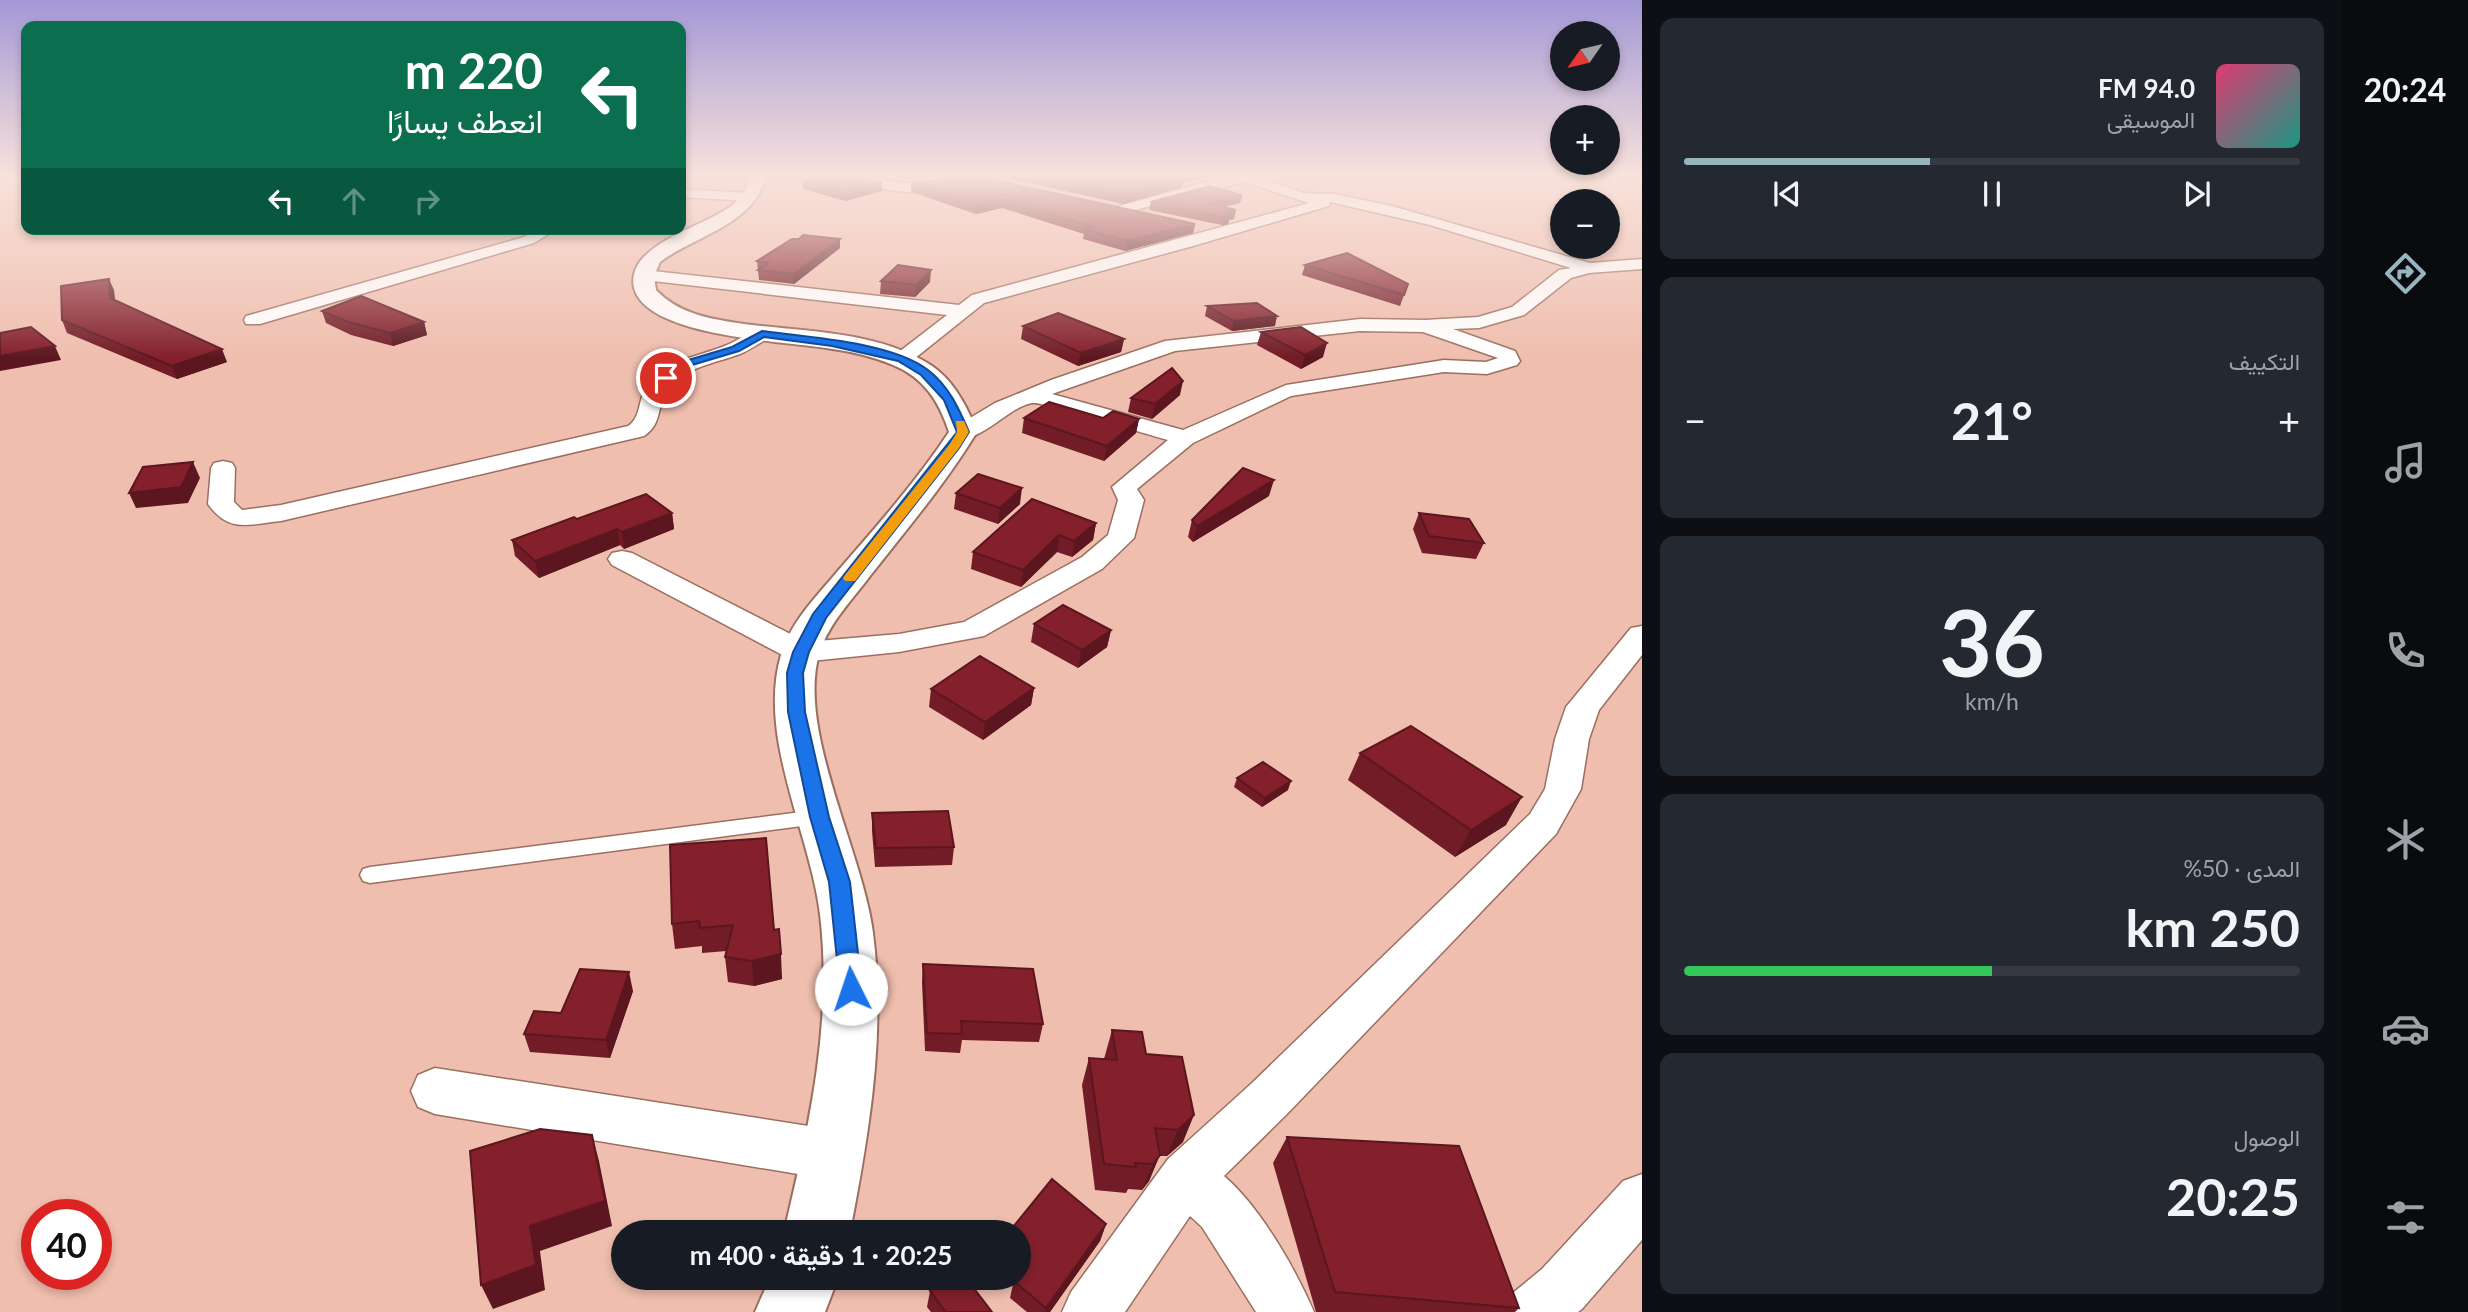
<!DOCTYPE html>
<html lang="ar">
<meta charset="utf-8">
<style>
body{margin:0;font-family:Lato,Vazirmatn,sans-serif;background:#242831;color:#f1f3f6;direction:rtl;height:100vh;display:flex;flex-direction:column;font-size:26px;white-space:nowrap}
*{box-sizing:border-box;margin:0}
p{font-size:23px;color:#9ea1a6}
.icon{flex:none;width:38px;height:38px;fill:none;stroke:currentColor;stroke-width:2;stroke-linecap:round;stroke-linejoin:round}
.map{position:relative;flex:1;overflow:hidden;direction:ltr}
.panel{display:flex;flex-direction:column;gap:18px;padding:18px;background:#0d0f14;width:700px}
.panel>*{flex:none}
.top-card{position:absolute;left:21px;top:21px;width:665px;height:214px;border-radius:14px;box-shadow:0 4px 10px #0003;direction:rtl;background:#0b6e4f;color:#fff;overflow:hidden}
.needle{width:46px;rotate:236deg}
.buttons{position:absolute;left:1550px;top:21px;display:grid;gap:14px}
.buttons a{display:grid;place-items:center;width:70px;height:70px;border-radius:50%;background:#171b24;box-shadow:0 4px 10px #0003;font-size:35px}
.speed{position:absolute;left:21px;top:1199px;display:flex;gap:14px;font-size:35px;font-weight:700;text-align:center}
.speed>*{display:grid;place-content:center;width:91px;height:91px;border-radius:50%;background:#171b24;box-shadow:0 4px 10px #0003;line-height:1}
.speed .limit{border:10px solid #d22;background:#fff;color:#111}
.pin{position:absolute;display:grid;place-items:center;width:60px;height:60px;color:#fff;margin:-30px;border:4px solid #fff;border-radius:50%;box-shadow:0 2px 7px #0007}
.me{position:absolute;width:77px;margin:-38px;rotate:356deg;stroke-linejoin:round;filter:drop-shadow(0 0 5px #0008)}
.turn{display:flex;align-items:center;gap:24px;height:147px;padding:0 28px;font-size:32px}
.turn .icon{width:91px;height:91px;stroke-width:2.5}
.turn b{display:block;font-size:49px;line-height:60px}
.lanes{display:flex;align-items:center;height:66px;padding:0 28px;background:#0003;justify-content:center;gap:35px;direction:ltr}
.lanes .off{opacity:.35}
.big{font-size:52px;font-weight:700;line-height:1.1}
.panel .card{flex:1;display:flex;flex-direction:column;justify-content:center;gap:10px;min-width:0;padding:0 24px;border-radius:14px;background:#242831}
.panel .dial{align-items:center;gap:0}
.dial b{font-size:91px;line-height:1}
.song{display:flex;align-items:center;gap:21px}
.cover{width:84px;height:84px;border-radius:10px;background:linear-gradient(135deg,hsl(340 70% 55%),hsl(170 70% 35%))}
.played{height:7px;border-radius:4px;background:linear-gradient(90deg,#96b5bf 40%,#363941 40%)}
.keys{display:flex;justify-content:space-around;direction:ltr}
.heat{display:flex;justify-content:space-between;align-items:center;font-size:38px;direction:ltr}
.charge{height:10px;border-radius:5px;background:linear-gradient(90deg,#34c759 50%,#363941 0)}
.trip{position:absolute;left:611px;top:1220px;width:420px;height:70px;border-radius:35px;background:#171b24;box-shadow:0 4px 10px #0003;font-weight:700;line-height:70px;text-align:center;direction:rtl}
main{display:flex;flex:1;min-height:0}
.menu{display:flex;flex-direction:column;width:126px;justify-content:space-around;align-items:center;background:#090b0e;color:#9ea1a6}
.menu .icon{width:49px;height:49px}
.menu .selected{color:#96b5bf}
.menu b{font-size:32px;color:#f1f3f6}
.map>svg:first-child{display:block}
.lines{fill:none;stroke-linecap:round;stroke-linejoin:round}
.service-casing{stroke:#9b6f60;stroke-width:3}
.minor-casing{stroke:#9b6f60;stroke-width:3}
.tertiary-casing{stroke:#9b6f60;stroke-width:4}
.service{fill:#fff;fill-rule:evenodd}
.minor{fill:#fff;fill-rule:evenodd}
.tertiary{fill:#fff;fill-rule:evenodd}
.wall{fill:#711c26}
.shaded-wall{fill:#5c161f}
.building{fill:#83202c;stroke:#5c161f;stroke-width:2}
.route{fill:#1a73e8;stroke:#114b97;stroke-width:2}
.slow{fill:#f59e0b}
</style>
<main>
<nav class="menu">
<b>20:24</b>
<svg class="icon selected" aria-label="directions" viewBox="0 0 24 24"><path d="M12 3l9 9-9 9-9-9zM9 14v-3h6M13 9l2 2-2 2"/></svg>
<svg class="icon" aria-label="music" viewBox="0 0 24 24"><path d="M9 18V5l10-2v13"/><circle cx="6" cy="18" r="3"/><circle cx="16" cy="16" r="3"/></svg>
<svg class="icon" aria-label="phone" viewBox="0 0 24 24"><path d="M5 4h4l2 5-3 2q2 4 5 5l2-3 5 2v4C11 20 4 13 5 4z"/></svg>
<svg class="icon" aria-label="climate" viewBox="0 0 24 24"><path d="M12 3v18M4 7l16 10M4 17L20 7"/></svg>
<svg class="icon" aria-label="car" viewBox="0 0 24 24"><path d="M5 17H2v-5l4-1 3-4h7l3 4 3 1v5h-3M9 17h6M6 11h13"/><circle cx="7" cy="17" r="2"/><circle cx="17" cy="17" r="2"/></svg>
<svg class="icon" aria-label="filters" viewBox="0 0 24 24"><path d="M4 7h16M4 17h16"/><circle cx="9" cy="7" r="2"/><circle cx="15" cy="17" r="2"/></svg>
</nav>
<section class="panel">
<div class="card">
<div class="song"><i class="cover"></i><div><b>94.0 FM</b><p>الموسيقى</p></div></div>
<div class="played"></div>
<div class="keys"><svg class="icon" aria-label="previous" viewBox="0 0 24 24"><path d="M18 5L8 12l10 7zM5 5v14"/></svg><svg class="icon" aria-label="pause" viewBox="0 0 24 24"><path d="M8 5v14M16 5v14"/></svg><svg class="icon" aria-label="next" viewBox="0 0 24 24"><path d="M6 5l10 7-10 7zM19 5v14"/></svg></div>
</div>
<div class="card"><p>التكييف</p>
<div class="heat"><a>−</a><b class="big">21°</b><a>+</a></div>
</div>
<div class="card dial"><b>36</b><p>km/h</p></div>
<div class="card"><p>المدى · 50%</p><b class="big">250 km</b><div class="charge"></div></div>
<div class="card"><p>الوصول</p><b class="big">20:25</b></div>
</section>
<div class="map">
<svg width="1642" height="1312" viewBox="0 0 1642 1312">
<rect width="100%" height="100%" fill="#efbeae"/>
<g class="lines">
<defs>
<path id="service" d="M817,810L824,812L826,817L824,822L817,824L370,883L363,881L360,875L363,869L370,867Z"/>
<path id="minor" d="M835,174C865,174 893,184 923,184C935,184 952,177 961,184C940,201 856,189 835,174Z
M949,174H974L1011,183L1013,186L1006,190Z
M1235,174H1250L1304,193L1335,194L1392,206L1590,263L1642,259V269L1589,273L1571,278L1524,315L1479,328L1453,329L1515,351L1520,361L1517,365L1487,374L1444,372L1291,396L1193,443L1137,489L1144,500L1134,538L1102,569L984,636L899,652L801,662L790,659L612,565L608,559L612,553L622,551L632,553L806,642L899,634L964,622L1082,557L1108,535L1118,500L1112,487L1168,440C1148,435 1044,401 1032,403C1006,408 982,444 955,437L952,432L955,427L995,403L1051,380L1165,341L1360,319L1425,320L1478,317L1512,307L1559,270L1571,268L1430,225L1330,202L1329,206L1193,246L984,303L909,363H895L892,359L895,355L947,315L644,280L636,275L644,270L959,305L972,295L1309,203L1244,182L1124,213L1117,209L1119,206ZM1360,331L1423,332L1498,358L1486,362L1444,360L1286,385L1183,430L1052,394L1175,351Z
M681,189L749,193L756,197L749,201L681,197Z
M538,229H557L534,243L260,324H246L244,320L246,316L524,237Z
M762,328L769,330L771,334L769,338C759,343 750,350 740,354C716,363 690,366 671,385C655,401 665,422 644,436L281,521C250,524 229,534 208,504L211,468L214,463L223,461L232,463L235,468L234,502L242,510L281,505L628,426C641,418 638,400 646,387C665,359 699,357 727,345C739,340 749,331 762,328Z
M1642,626V655L1599,710L1589,739L1581,789L1556,834L1286,1115L1224,1176C1260,1207 1295,1268 1314,1312H1256L1202,1227L1190,1216L1125,1312H1062L1071,1292L1168,1159L1252,1083L1530,814L1545,789L1555,739L1566,707L1631,628Z
M435,1068L834,1130L852,1137L859,1155L852,1173L834,1180L435,1114L418,1107L411,1091L418,1075Z
M1642,1174V1240L1582,1309L1578,1312H1505L1514,1292L1542,1269L1623,1181Z"/>
<path id="tertiary" d="M751,174H767C754,226 697,234 660,262L654,276L656,290C680,315 712,319 744,324C805,332 879,331 932,366C954,381 968,408 977,432C946,483 907,529 870,576C852,600 830,622 820,651C795,727 863,852 873,933C886,1035 869,1133 850,1232H784C809,1127 833,1022 820,914C810,833 757,736 781,655C790,623 816,597 837,572C876,527 916,482 949,432C939,401 924,378 893,365C872,356 849,351 826,348C784,341 647,337 634,288C631,275 637,263 646,255C670,232 707,224 734,204L744,192Z
M770,1278H838L825,1312H755Z"/>
</defs>
<use href="#service" class="service-casing"/>
<use href="#minor" class="minor-casing"/>
<use href="#tertiary" class="tertiary-casing"/>
<use href="#service" class="service"/>
<use href="#minor" class="minor"/>
<use href="#tertiary" class="tertiary"/>
</g>
<path class="wall" d="M877,174H948V176L906,179Z
M989,174H1215L1183,182L1182,187L1123,204Z
M803,182L882,191L845,201L803,189Z
M911,183L1195,224L1193,233L1125,251L1083,239L1084,234L1002,208L976,214L911,192Z
M1242,195L1240,203L1223,207L1234,219L1229,220L1228,224L1222,225L1149,210L1151,202Z
M799,239H840V248L794,284L759,280L757,261Z
M1305,265L1408,284L1400,306L1302,275Z
M881,281L930,282L915,297L880,294Z
M114,290L115,300L227,362L177,379L67,333L62,320Z
M1207,306L1275,326L1232,331L1205,316Z
M322,311L424,322L427,335L393,346L351,335L326,323Z
M1023,326L1124,339L1121,352L1078,366L1021,339Z
M1261,332L1323,357L1301,369L1257,345Z
M1180,395L1152,419L1128,412L1131,398Z
M1024,418H1103L1139,419L1136,433L1104,461L1022,433Z
M956,493L1020,504L998,524L954,509Z
M1269,496L1193,542L1188,537L1192,520Z
M672,513L674,529L624,549L620,545L539,578L515,556L512,540L577,519Z
M1419,513L1484,543L1476,559L1422,553L1413,529Z
M1096,523L1093,540L1072,557L1057,552L1021,587L971,569L973,552Z
M1034,624L1111,630L1107,647L1078,668L1031,642Z
M1034,688L1031,705L983,740L929,707L931,689Z
M1360,753L1506,825L1455,857L1348,780Z
M1237,778L1288,790L1262,807L1234,787Z
M872,813L954,847L952,865L875,867L872,831Z
M670,845L774,930L782,979L754,986L728,982L725,957L727,951L702,953V946L675,949L672,924Z
M923,964L1043,1024L1039,1042L962,1040L960,1053L925,1051L922,983Z
M633,991L610,1058L530,1052L524,1034L561,1013Z
M1112,1030L1146,1054L1183,1142L1167,1156H1159L1149,1181L1142,1190L1128,1189L1126,1193L1095,1190L1082,1085L1089,1058L1104,1059Z
M1287,1137L1519,1308L1515,1312H1316L1273,1163Z
M1106,1224L1100,1241L1050,1312H1027L1010,1298L1013,1284L1006,1278H1018V1232Z
M930,1291L992,1312H931L927,1307Z"/>
<path class="shaded-wall" d="M906,174H948V176L906,179Z
M1183,174H1215L1183,182L1182,187L1123,204L1124,197L1173,177Z
M882,183V191L845,201V193Z
M1242,195L1240,203L1206,211L1208,203Z
M1003,199L1002,208L976,214V205Z
M1236,210L1234,219L1229,220L1228,224L1222,225L1224,213Z
M1195,224L1193,233L1125,251L1127,241Z
M840,239V248L794,284V274Z
M931,270L930,282L915,297L916,285Z
M109,279L114,290L115,310L110,298Z
M1277,316L1275,326L1232,331L1234,321Z
M424,322L427,335L393,346L390,333Z
M1124,339L1121,352L1078,366L1081,353Z
M1327,343L1323,357L1301,369L1305,355Z
M55,346L61,360L0,371V356Z
M222,349L227,362L177,379L172,366Z
M1183,381L1180,395L1152,419L1155,404Z
M1139,419L1136,433L1104,461L1107,446Z
M193,462L200,478L188,503L136,508L129,493Z
M1274,480L1269,496L1193,542L1197,526Z
M1022,488L1020,504L998,524L1000,508Z
M672,513L674,529L624,549L622,532Z
M1096,523L1093,540L1072,557L1074,541Z
M617,529L620,545L539,578L535,561Z
M1059,535L1057,552L1021,587L1023,570Z
M1111,630L1107,647L1078,668L1082,650Z
M1034,688L1031,705L983,740L985,722Z
M1291,781L1288,790L1262,807L1265,798Z
M1522,797L1506,825L1455,857L1471,830Z
M781,954L782,979L754,986L752,961Z
M629,972L633,991L610,1058L606,1040Z
M1194,1115L1183,1142L1167,1156L1178,1130Z
M592,1135L599,1161L612,1226L540,1251L545,1290L493,1309L481,1285L530,1226Z
M1160,1155L1149,1181L1142,1190L1153,1164Z
M1106,1224L1100,1241L1050,1312H1045L1046,1308Z"/>
<path class="building" d="M813,174H845L882,183L845,193L803,182Z
M1023,174H1183L1173,177L1183,179L1124,197Z
M976,176L1195,224L1127,241L1084,229L1093,227L1003,199L976,205L911,183Z
M1210,186L1242,195L1208,203L1236,210L1224,213L1230,215L1224,217L1151,202Z
M803,235L840,239L794,274L758,270L768,263L757,261L792,239H799Z
M1347,253L1408,284L1404,295L1305,265Z
M898,265L931,270L916,285L881,281Z
M109,279L110,298L222,349L172,366L62,320L61,286Z
M361,296L424,322L390,333L348,322L322,311Z
M1257,303L1277,316L1234,321L1207,306Z
M1058,313L1124,339L1081,353L1023,326Z
M31,327L55,346L0,356V333Z
M1301,327L1327,343L1305,355L1261,332Z
M1172,368L1183,381L1155,404L1131,398Z
M1049,402L1103,418L1113,411L1139,419L1107,446L1024,418Z
M193,462L181,487L129,493L143,467Z
M1243,468L1274,480L1197,526L1192,520Z
M978,474L1022,488L1000,508L956,493Z
M646,494L672,513L622,532L617,529L535,561L512,540L574,517L577,519Z
M1032,499L1096,523L1074,541L1059,535L1023,570L973,552Z
M1419,513L1469,519L1484,543L1429,536Z
M1063,605L1111,630L1082,650L1034,624Z
M980,656L1034,688L985,722L931,689Z
M1411,726L1522,797L1471,830L1360,753Z
M1263,762L1291,781L1265,798L1237,778Z
M948,811L954,847L876,848L872,813Z
M766,838L774,930L779,929L781,954L752,961L725,957L733,925L700,928L699,921L672,924L670,845Z
M923,964L1033,969L1043,1024L961,1021L962,1034L927,1033Z
M580,969L629,972L606,1040L524,1034L534,1011L561,1013Z
M1112,1030L1142,1032L1146,1054L1182,1057L1194,1115L1178,1130L1155,1128L1160,1155L1153,1164L1135,1163L1136,1167L1104,1164L1089,1058L1117,1060Z
M540,1129L592,1135L605,1201L530,1226L536,1265L481,1285L470,1151Z
M1287,1137L1459,1146L1519,1308L1335,1292Z
M1052,1179L1106,1224L1046,1308L1014,1281L1017,1278H1018V1275L1022,1271L1018,1268V1232H1009Z
M945,1278H966L992,1312H946L930,1291Z"/>
<linearGradient id="sky" x2="0" y2="1"><stop stop-color="#a398d6"/><stop offset="0.49" stop-color="#f8e2db"/><stop offset="1" stop-color="#f8e2db" stop-opacity="0"/></linearGradient>
<rect width="1642" height="358" fill="url(#sky)"/>
<path class="route" d="M762,331C807,337 892,342 928,370C949,386 959,409 969,432L959,448L826,618L809,652L803,673L805,712L829,817L850,882L862,989L859,996L851,999L843,996L840,989L829,882L810,817L788,712L787,673L793,652L813,614L957,432L944,400L921,375L898,361L832,346L764,337L739,351L692,365L669,380L660,378L685,361L732,347Z"/>
<path class="slow" d="M956,421H964L969,432L959,448L855,581H845L843,578L845,575L950,444L957,432Z"/>
</svg>
<div class="buttons">
<a><svg class="needle" viewBox="-14 -14 28 28"><path d="M0-13l5 13h-10z" fill="#e53935"/><path d="M0 13l5-13h-10z" fill="#9ea1a6"/></svg></a>
<a>+</a>
<a>−</a>
</div>
<div class="speed"><div class="limit">40</div></div>
<div class="pin" style="left:666px;top:378px;background:#d93025"><svg class="icon" aria-label="arrive" viewBox="0 0 24 24"><path d="M6 21V4h12l-3 4 3 4H6"/></svg></div>
<svg class="me" style="left:851px;top:989px" viewBox="-20 -20 40 40"><circle r="19" fill="#fff"/><path d="M0-13L10 11 0 6-10 11z" fill="#1a73e8"/></svg>
<div class="trip">20:25 · 1 دقيقة · 400 m</div>
<div class="top-card">
<div class="turn"><svg class="icon" aria-label="left" viewBox="0 0 24 24"><path d="M17 20v-9H6M10 6l-5 5 5 5"/></svg><div><b>220 m</b>انعطف يسارًا</div></div>
<div class="lanes"><svg class="icon" aria-label="left" viewBox="0 0 24 24"><path d="M17 20v-9H6M10 6l-5 5 5 5"/></svg><svg class="icon off" aria-label="ahead" viewBox="0 0 24 24"><path d="M12 20V5M6 11l6-6 6 6"/></svg><svg class="icon off" aria-label="right" viewBox="0 0 24 24"><path d="M7 20v-9h11M14 6l5 5-5 5"/></svg></div>
</div>
</div>
</main>
